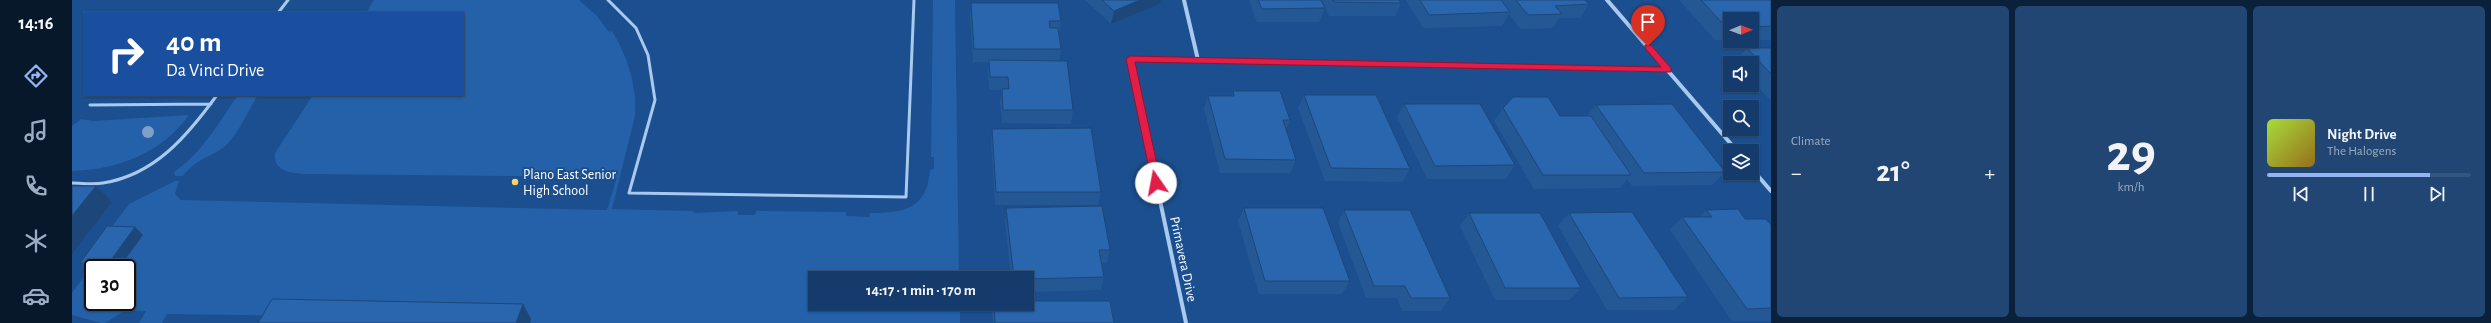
<!DOCTYPE html>
<meta charset="utf-8">
<style>
body{margin:0;font-family:"Alegreya Sans",sans-serif;background:#214673;color:#f1f3f6;height:100vh;display:flex;flex-direction:column;font-size:15px;white-space:nowrap}
*{box-sizing:border-box;margin:0}
p{font-size:13px;color:#9dadc1}
.icon{flex:none;width:22px;height:22px;fill:none;stroke:currentColor;stroke-width:2;stroke-linecap:round;stroke-linejoin:round}
.map{position:relative;flex:1;overflow:hidden}
.details{display:flex;flex-direction:column;gap:6px;padding:6px;background:#0b203b;width:720px}
.details>*{flex:none}
.top-card{position:absolute;left:12px;top:12px;width:380px;height:84px;border-radius:0px;box-shadow:0 1px 3px #0004,0 0 0 1px #33557e;background:#1a4fa0;color:#fff;overflow:hidden}
.needle{width:26px;rotate:89deg}
.buttons{position:absolute;left:1651px;top:12px;display:grid;gap:8px}
.buttons a{display:grid;place-items:center;width:36px;height:36px;border-radius:0px;background:#143b6b;box-shadow:0 1px 3px #0004,0 0 0 1px #33557e;font-size:20px}
.speed{position:absolute;left:12px;top:259px;display:flex;gap:8px;font-size:20px;font-weight:700;text-align:center}
.speed>*{display:grid;place-content:center;width:52px;height:52px;border-radius:50%;background:#143b6b;box-shadow:0 1px 3px #0004,0 0 0 1px #33557e;line-height:1}
.speed .limit{border:2px solid #111;border-radius:6px;background:#fff;color:#111}
.pin{position:absolute;display:grid;place-items:center;width:34px;height:34px;color:#fff;margin:-41px -17px;border-radius:50% 50% 50% 0;rotate:-45deg;box-shadow:0 0 4px #0007}
.pin .icon{rotate:45deg}
.me{position:absolute;width:44px;margin:-22px;rotate:348deg;stroke-linejoin:round;filter:drop-shadow(0 0 3px #0008)}
.turn{display:flex;align-items:center;gap:14px;height:84px;padding:0 16px;font-size:18px}
.turn .icon{width:52px;height:52px;stroke-width:2.5}
.turn b{display:block;font-size:28px;line-height:34px}
.big{font-size:30px;font-weight:700;line-height:1.1}
.details .card{flex:1;display:flex;flex-direction:column;justify-content:center;gap:6px;min-width:0;padding:0 14px;border-radius:6px;background:#214673}
.details .dial{align-items:center;gap:0}
.dial b{font-size:52px;line-height:1}
.song{display:flex;align-items:center;gap:12px}
.cover{width:48px;height:48px;border-radius:6px;background:linear-gradient(135deg,hsl(80 70% 55%),hsl(40 70% 35%))}
.played{height:4px;border-radius:2px;background:linear-gradient(90deg,#95b2f1 80%,#33557e 80%)}
.keys{display:flex;justify-content:space-around;direction:ltr}
.heat{display:flex;justify-content:space-between;align-items:center;font-size:22px;direction:ltr}
.details .tiles{flex:1;display:grid;gap:6px;grid-template-columns:repeat(3,1fr)}
.trip{position:absolute;left:736px;top:271px;width:226px;height:40px;border-radius:0px;background:#143b6b;box-shadow:0 1px 3px #0004,0 0 0 1px #33557e;font-weight:700;line-height:40px;text-align:center}
main{display:flex;flex:1;min-height:0}
.menu{display:flex;flex-direction:column;width:72px;justify-content:space-around;align-items:center;background:#08182b;color:#9dadc1}
.menu .icon{width:28px;height:28px}
.menu .selected{color:#95b2f1}
.menu b{font-size:18px;color:#f1f3f6}
.map>svg:first-child{display:block}
.green{fill:#2461a8}
.lines{fill:none;stroke-linecap:round;stroke-linejoin:round}
.lane{stroke:#a9c9ee;stroke-width:3}
.street{stroke:#a9c9ee;stroke-width:4}
.tree{fill:#7ea0ca}
.wall{fill:#245895}
.shaded-wall{fill:#1d4779}
.building{fill:#2a66ad;stroke:#1d4779}
.route{fill:#e11d48;stroke:#92132f}
.poi-dot{fill:#ffd166;stroke:#1b4f8f;stroke-width:1.5}
.labels{text-anchor:middle;stroke-width:4;stroke-linejoin:round;paint-order:stroke}
.poi-label{font-size:14px;fill:#fff;stroke:#1b4f8f;text-anchor:start}
.street-label{font-size:14px;fill:#fff;stroke:#1b4f8f}
</style>
<main>
<nav class="menu">
<b>14:16</b>
<svg class="icon selected" aria-label="directions" viewBox="0 0 24 24"><path d="M12 3l9 9-9 9-9-9zM9 14v-3h6M13 9l2 2-2 2"/></svg>
<svg class="icon" aria-label="music" viewBox="0 0 24 24"><path d="M9 18V5l10-2v13"/><circle cx="6" cy="18" r="3"/><circle cx="16" cy="16" r="3"/></svg>
<svg class="icon" aria-label="phone" viewBox="0 0 24 24"><path d="M5 4h4l2 5-3 2q2 4 5 5l2-3 5 2v4C11 20 4 13 5 4z"/></svg>
<svg class="icon" aria-label="climate" viewBox="0 0 24 24"><path d="M12 3v18M4 7l16 10M4 17L20 7"/></svg>
<svg class="icon" aria-label="car" viewBox="0 0 24 24"><path d="M5 17H2v-5l4-1 3-4h7l3 4 3 1v5h-3M9 17h6M6 11h13"/><circle cx="7" cy="17" r="2"/><circle cx="17" cy="17" r="2"/></svg>
</nav>
<div class="map">
<svg width="1699" height="323" viewBox="0 0 1699 323">
<rect width="100%" height="100%" fill="#1b4f8f"/>
<path class="green" d="M302,0H507L525,16L537,32L540,31C556,57 565,86 563,116L540,209L620,211L623,213L666,211V215H683L684,211L774,212V216L797,217L798,213C832,213 855,209 858,170L862,169V157H859L861,0H883L887,278H743V304H888V323H458L459,319L95,314L90,323H67L74,311L54,310L33,323H29L0,315V293L16,271H21V302H55V268H47L35,233L57,204L103,181H107L103,194L109,200L535,210L545,177L233,174C219,173 201,172 203,153L241,95H391V13H294Z
M166,95H186C178,107 164,139 151,148C136,158 123,160 111,176H103L102,172C130,153 147,122 166,95Z
M117,115C90,153 45,170 0,171V126L9,119L21,121Z"/>
<g class="lines">
<path class="lane" d="M536,0L564,28L576,55L583,100L557,193L834,197L842,0
M206,13L216,0
M18,105L139,104
M0,183C10,183 21,185 31,183C83,175 116,135 145,95"/>
<path class="street" d="M1112,0L1126,60
M1535,0L1665,151
M1680,169L1699,191
M1114,323L1058,59L1596,70"/>
</g>
<circle class="tree" cx="76" cy="132" r="6"/>
<path class="wall" d="M1013,0H1089L1088,4L1039,24Z
M1177,0H1249L1253,8L1247,22H1185Z
M1250,0H1327L1329,3L1323,16H1257Z
M1334,0H1513L1517,4L1508,18H1487L1481,28L1448,29L1437,14L1430,26L1351,28Z
M1607,0H1699V40H1680V19H1658V40H1643Z
M899,3L989,21L987,34L989,49L987,61L1001,110L999,124L930,123L928,103L930,90H917L916,73L917,62H901L898,16Z
M1675,48H1699V101L1680,80V63H1665L1663,62Z
M1161,91L1218,120L1214,130L1224,160L1218,173H1148L1132,109L1136,96H1159Z
M1232,95L1338,169L1330,182L1253,181L1226,108Z
M1332,104L1443,165L1434,179H1355L1325,117Z
M1524,105L1653,172L1640,185L1560,186L1555,179L1548,188L1462,189L1422,121L1431,108L1488,116H1515Z
M920,129L1029,192L1026,205H923L919,142Z
M934,208L1038,250L1035,263H1030L1032,277L1029,290L955,292V278H939L933,221Z
M1172,208L1278,281L1270,294H1187L1166,221Z
M1272,210L1378,298L1369,311H1330L1325,298H1294L1266,223Z
M1634,210L1699,225V321H1660L1598,230L1610,217H1627Z
M1397,213L1509,288L1497,300H1423L1388,226Z
M1497,213L1616,297L1602,310H1535L1486,226Z
M71,235L47,268H21V271H16L8,263Z
M921,304H955L1042,323H921L920,313Z"/>
<path class="shaded-wall" d="M1068,0H1089L1088,4L1039,24L1042,11Z
M24,186L40,202L0,254V216Z
M63,227L71,235L47,268H41L36,264Z
M451,304L459,319L458,323H444Z"/>
<path class="building" d="M1030,0H1068L1042,11Z
M1186,0H1249L1253,8L1190,9Z
M1261,0H1327L1329,3L1262,2Z
M1348,0H1429L1438,12L1357,15Z
M1444,0H1513L1517,4L1483,6L1490,14L1456,15Z
M1629,0H1699V26L1680,27V19H1658V27H1654Z
M899,3H986L989,21H977L978,28H986L989,49H902Z
M1675,48H1699V74Z
M917,60L995,61L1001,110H931L930,89H937L936,77H918Z
M1161,91H1208L1218,120H1211L1224,160L1153,159L1136,96H1162Z
M1232,95H1304L1338,169L1259,168Z
M1441,97H1476L1488,116H1519L1559,175H1471L1431,108Z
M1332,104H1408L1443,165L1363,166Z
M1600,104L1653,172L1572,173L1524,105Z
M1019,128L1029,192H924L920,129Z
M0,186H24L0,216Z
M1030,206L1038,250H1027L1032,277L955,279V278H942L934,208Z
M1172,208H1251L1278,281H1193Z
M1666,209L1673,219H1694L1699,225V308L1675,309L1610,217H1640L1634,210Z
M1272,210H1338L1378,298H1339L1333,286H1302Z
M1560,212L1616,297L1547,298L1497,213Z
M1397,213H1468L1509,288H1433Z
M35,226L63,227L36,264L8,263Z
M200,299L451,304L444,323H186Z
M955,301H1038L1042,323H923L922,304H955Z"/>
<path class="route" d="M1573,45H1579L1599,68V72L1063,62L1089,183L1084,187L1080,183L1054,59L1058,56L1589,67L1573,48Z"/>
<circle class="poi-dot" cx="443" cy="182" r="4"/>
<g class="labels">
<g class="poi-label">
<text x="451" y="179">Plano East Senior<tspan x="451" dy="16">High School</tspan></text>
</g>
<g class="street-label">
<text transform="translate(1112 259) rotate(78)" y="5">Primavera Drive</text>
</g>
</g>
</svg>
<div class="buttons">
<a><svg class="needle" viewBox="-14 -14 28 28"><path d="M0-13l5 13h-10z" fill="#e53935"/><path d="M0 13l5-13h-10z" fill="#9dadc1"/></svg></a>
<a><svg class="icon" aria-label="sound" viewBox="0 0 24 24"><path d="M4 9h4l5-4v14l-5-4H4zM17 9q2 3 0 6"/></svg></a>
<a><svg class="icon" aria-label="search" viewBox="0 0 24 24"><circle cx="10" cy="10" r="6"/><path d="M15 15l6 6"/></svg></a>
<a><svg class="icon" aria-label="layers" viewBox="0 0 24 24"><path d="M12 4l9 5-9 5-9-5zM3 14l9 5 9-5"/></svg></a>
</div>
<div class="speed"><div class="limit">30</div></div>
<div class="pin" style="left:1576px;top:46px;background:#d93025"><svg class="icon" aria-label="arrive" viewBox="0 0 24 24"><path d="M6 21V4h12l-3 4 3 4H6"/></svg></div>
<svg class="me" style="left:1084px;top:183px" viewBox="-20 -20 40 40"><circle r="19" fill="#fff"/><path d="M0-13L10 11 0 6-10 11z" fill="#e11d48"/></svg>
<div class="trip">14:17 · 1 min · 170 m</div>
<div class="top-card">
<div class="turn"><svg class="icon" aria-label="right" viewBox="0 0 24 24"><path d="M7 20v-9h11M14 6l5 5-5 5"/></svg><div><b>40 m</b>Da Vinci Drive</div></div>
</div>
</div>
<section class="details">
<div class="tiles">
<div class="card"><p>Climate</p>
<div class="heat"><a>−</a><b class="big">21°</b><a>+</a></div>
</div>
<div class="card dial"><b>29</b><p>km/h</p></div>
<div class="card">
<div class="song"><i class="cover"></i><div><b>Night Drive</b><p>The Halogens</p></div></div>
<div class="played"></div>
<div class="keys"><svg class="icon" aria-label="previous" viewBox="0 0 24 24"><path d="M18 5L8 12l10 7zM5 5v14"/></svg><svg class="icon" aria-label="pause" viewBox="0 0 24 24"><path d="M8 5v14M16 5v14"/></svg><svg class="icon" aria-label="next" viewBox="0 0 24 24"><path d="M6 5l10 7-10 7zM19 5v14"/></svg></div>
</div>
</div>
</section>
</main>
